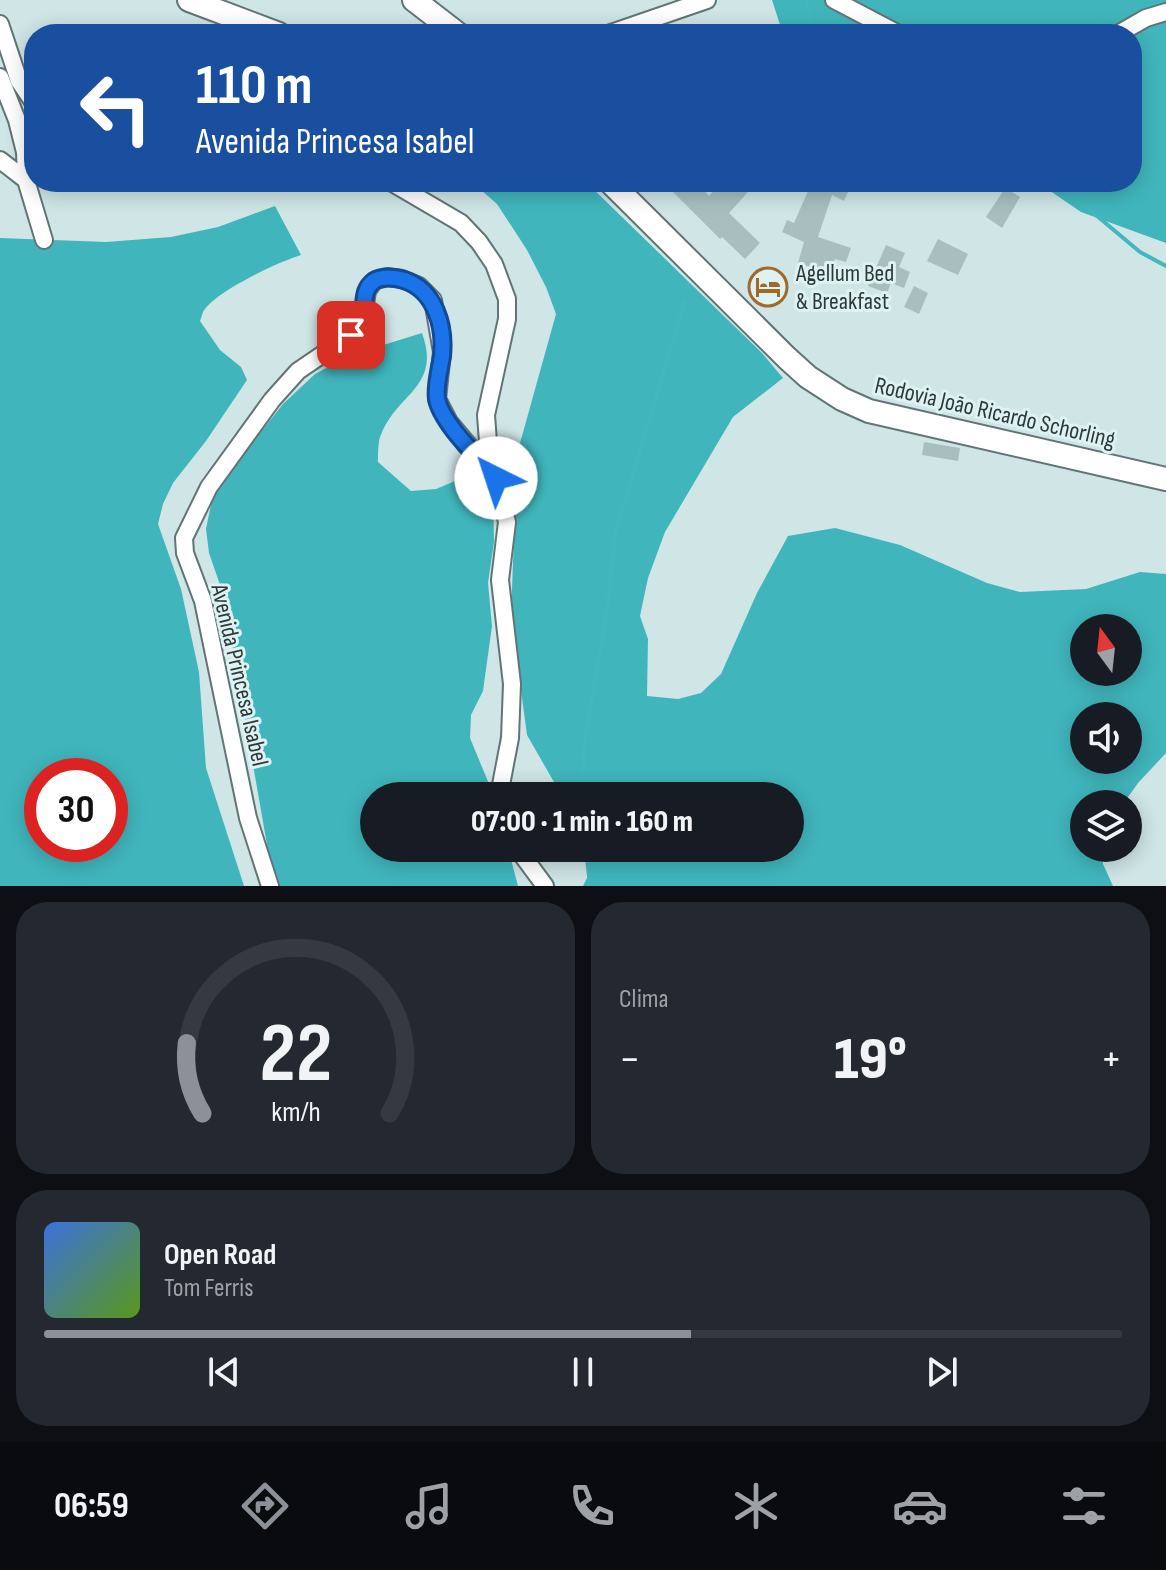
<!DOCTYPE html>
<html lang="pt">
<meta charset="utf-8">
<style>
body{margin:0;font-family:"Sofia Sans Condensed",sans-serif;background:#242831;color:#f1f3f6;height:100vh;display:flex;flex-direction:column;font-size:30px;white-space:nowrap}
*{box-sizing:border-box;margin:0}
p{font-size:26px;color:#9ea1a6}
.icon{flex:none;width:44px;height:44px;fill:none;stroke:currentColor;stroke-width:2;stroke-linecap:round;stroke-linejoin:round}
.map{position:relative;height:886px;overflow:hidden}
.panel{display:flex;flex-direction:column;gap:16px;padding:16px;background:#0d0f14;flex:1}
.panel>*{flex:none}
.top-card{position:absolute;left:24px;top:24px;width:1118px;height:168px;border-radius:32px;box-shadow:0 4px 20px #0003;background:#1a4fa0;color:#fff;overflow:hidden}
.needle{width:52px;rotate:345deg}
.fabs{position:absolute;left:1070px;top:614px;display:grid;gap:16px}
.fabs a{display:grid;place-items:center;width:72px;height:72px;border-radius:50%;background:#171b24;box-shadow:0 4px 20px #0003;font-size:40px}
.speed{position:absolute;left:24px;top:758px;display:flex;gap:16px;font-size:40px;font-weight:700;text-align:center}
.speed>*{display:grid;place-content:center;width:104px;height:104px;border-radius:50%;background:#171b24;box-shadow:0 4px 20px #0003;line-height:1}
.speed .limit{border:12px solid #d22;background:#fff;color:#111}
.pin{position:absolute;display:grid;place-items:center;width:68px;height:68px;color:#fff;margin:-34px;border-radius:16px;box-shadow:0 4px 12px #0006}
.me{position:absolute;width:88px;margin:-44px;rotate:319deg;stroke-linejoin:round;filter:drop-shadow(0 0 6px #0008)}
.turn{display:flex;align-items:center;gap:28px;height:168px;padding:0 40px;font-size:36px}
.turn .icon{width:104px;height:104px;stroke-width:2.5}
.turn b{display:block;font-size:56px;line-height:68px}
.big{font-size:60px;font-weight:800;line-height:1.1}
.panel .widget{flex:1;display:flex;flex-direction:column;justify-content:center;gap:12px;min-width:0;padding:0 28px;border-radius:32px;background:#242831}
.panel .dial{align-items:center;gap:0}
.dial svg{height:208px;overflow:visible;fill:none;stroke:#363941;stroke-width:7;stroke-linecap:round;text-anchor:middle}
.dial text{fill:#f1f3f6;stroke:none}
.song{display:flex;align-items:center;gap:24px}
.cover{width:96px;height:96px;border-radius:12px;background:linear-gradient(135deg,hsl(220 70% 55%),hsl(90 70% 35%))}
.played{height:8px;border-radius:4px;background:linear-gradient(90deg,#8c9099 60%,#363941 60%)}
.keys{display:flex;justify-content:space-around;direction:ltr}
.heat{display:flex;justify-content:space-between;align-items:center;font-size:44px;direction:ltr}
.panel .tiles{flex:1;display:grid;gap:16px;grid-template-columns:1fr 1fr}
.widget:last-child{grid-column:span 2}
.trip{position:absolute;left:360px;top:782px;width:444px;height:80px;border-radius:40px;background:#171b24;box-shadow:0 4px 20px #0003;font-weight:800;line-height:80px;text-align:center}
.tab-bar{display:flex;height:128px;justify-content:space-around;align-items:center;background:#090b0e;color:#9ea1a6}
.tab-bar .icon{width:56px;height:56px}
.tab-bar .on{color:#8c9099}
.tab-bar b{font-size:36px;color:#f1f3f6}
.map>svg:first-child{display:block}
.forest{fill:#40b6bc;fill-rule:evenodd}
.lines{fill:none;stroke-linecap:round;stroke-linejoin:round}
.stream{stroke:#42b7bd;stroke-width:4}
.building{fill:#a9bfbf}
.street-casing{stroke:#627576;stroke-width:20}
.secondary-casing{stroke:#627576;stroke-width:26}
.street{stroke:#fff;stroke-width:16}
.secondary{stroke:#fff;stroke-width:22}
.route-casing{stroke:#114b97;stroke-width:20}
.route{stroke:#1a73e8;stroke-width:14}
.labels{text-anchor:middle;stroke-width:6;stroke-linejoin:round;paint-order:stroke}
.poi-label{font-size:24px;fill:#2f3838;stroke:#dcf2f3;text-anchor:start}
.street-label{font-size:24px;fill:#2f3838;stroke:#dcf2f3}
</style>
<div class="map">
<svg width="1166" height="886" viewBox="0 0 1166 886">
<rect width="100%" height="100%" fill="#cfe5e6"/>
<path class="forest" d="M772,0H1166V243L1081,212L1043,186L1019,182H1132V34H783Z
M472,182H586L762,353L783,378L733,417L665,532L648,578L640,616L648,639L647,696L678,699L701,693L721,674L757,593L788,536L835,528L900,545L987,583L1020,592L1086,589L1140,572L1166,574V753L1138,783L1123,804H1084V848H1102L1103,864L1113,886H583L590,872L586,848H790V796H562L527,735L511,616L517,454L556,314L546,287L527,250L497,204ZM1084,628H1128V672H1084ZM1084,716H1128V760H1084Z
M275,206L301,255C278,262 219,290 205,309C202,312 202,317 200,321L220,350L241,367L247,380L206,441L173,483L163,504L158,524L181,589L199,672L206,768L244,886H0V238L106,242L171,237L218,227ZM42,776H110V844H42Z
M422,333C442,388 396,393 380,437C378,444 378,454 378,462L411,491L436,489L474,473L493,486L494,542L488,583L492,626L483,691L471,715L470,738L494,796H374V848H508L518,886H279L269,856L228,622L219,582L209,553L206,529L214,490L283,404L315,374L351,355Z"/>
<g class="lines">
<path class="stream" d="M806,0L809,12V34
M1011,182L1042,183L1066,190L1140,252L1166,266
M583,796L584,746L608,605L615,534L685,301
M586,848L590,886"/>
</g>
<path class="building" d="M663,182H696L709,196L721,182H757L729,213L760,243L745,259L722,237L720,239Z
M812,182H833L849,190L844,201L832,195L818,237L851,248L846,262L835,259L831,274L798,263L804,242L782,232L787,220L794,223Z
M1005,188L1020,197L1002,228L986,217Z
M938,239L968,254L958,275L927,261Z
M886,245L905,253L899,267L910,272L904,288L891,283L887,293L868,286Z
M914,286L928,293L919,314L904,307Z
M924,442L960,448L958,461L922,455Z"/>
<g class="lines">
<defs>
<path id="street" d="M834,0L899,34
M0,24L19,81L34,103
M608,34L707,0
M1118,34L1146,18L1166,12
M0,77L17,120L25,152L26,180L44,240
M0,160L26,180
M391,182L461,223L479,242L494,264L507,299V319L486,415L488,442L507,522L500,580L512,684L510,738L501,785L502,796
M517,848L545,886
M270,886L248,818L203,601L185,553L184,538L209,487L272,400L298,371L351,335L362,325L367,291L374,281L387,277L402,279L419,286L433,300L442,352L437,399L449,422L496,478"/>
<path id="secondary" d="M189,0L279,34
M414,0L458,34
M610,182L787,358L808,377L842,399L869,411L1166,479"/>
</defs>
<use href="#street" class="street-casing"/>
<use href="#secondary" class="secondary-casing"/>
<use href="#street" class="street"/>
<use href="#secondary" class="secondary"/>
</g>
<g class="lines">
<defs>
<path id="route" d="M351,335C373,316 356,294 374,281C382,276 395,277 404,280C435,290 445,326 442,356C440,369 435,386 437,399C442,424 480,459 496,478"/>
</defs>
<use href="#route" class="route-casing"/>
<use href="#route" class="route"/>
</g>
<defs>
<symbol id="hotel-ring" viewBox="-11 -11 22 22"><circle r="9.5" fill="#dcf2f3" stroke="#a26828" stroke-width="1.5"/><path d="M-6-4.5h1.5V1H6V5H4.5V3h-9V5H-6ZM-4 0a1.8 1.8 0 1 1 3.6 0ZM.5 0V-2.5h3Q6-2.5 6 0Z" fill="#a26828"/></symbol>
</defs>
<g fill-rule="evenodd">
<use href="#hotel-ring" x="746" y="265" width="44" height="44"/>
</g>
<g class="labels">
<g class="poi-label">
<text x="796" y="281">Agellum Bed<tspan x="796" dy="28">&amp; Breakfast</tspan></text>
</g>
<g class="street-label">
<text transform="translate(995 412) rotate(13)" y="8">Rodovia João Ricardo Schorling</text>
<text transform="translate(240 675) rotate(77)" y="8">Avenida Princesa Isabel</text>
</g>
</g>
</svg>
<div class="fabs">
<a><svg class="needle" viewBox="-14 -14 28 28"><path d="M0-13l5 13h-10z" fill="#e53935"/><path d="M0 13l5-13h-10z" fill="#9ea1a6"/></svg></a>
<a><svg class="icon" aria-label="sound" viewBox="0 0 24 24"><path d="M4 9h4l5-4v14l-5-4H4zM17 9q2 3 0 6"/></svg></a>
<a><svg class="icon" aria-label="layers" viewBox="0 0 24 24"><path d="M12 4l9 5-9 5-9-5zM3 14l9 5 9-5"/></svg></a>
</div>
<div class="speed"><div class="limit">30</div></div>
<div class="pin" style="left:351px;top:335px;background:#d93025"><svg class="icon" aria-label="arrive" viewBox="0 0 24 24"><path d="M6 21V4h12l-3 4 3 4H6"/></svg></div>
<svg class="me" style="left:496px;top:478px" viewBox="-20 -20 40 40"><circle r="19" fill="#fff"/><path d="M0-13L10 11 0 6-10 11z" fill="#1a73e8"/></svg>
<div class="trip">07:00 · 1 min · 160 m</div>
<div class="top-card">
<div class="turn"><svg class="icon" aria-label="left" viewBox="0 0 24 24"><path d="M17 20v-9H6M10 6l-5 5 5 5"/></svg><div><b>110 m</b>Avenida Princesa Isabel</div></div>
</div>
</div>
<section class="panel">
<div class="tiles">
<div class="widget dial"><svg viewBox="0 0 100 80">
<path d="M14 69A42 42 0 1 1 86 69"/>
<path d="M14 69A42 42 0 0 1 8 42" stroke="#8c9099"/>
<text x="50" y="56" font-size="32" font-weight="700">22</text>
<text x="50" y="72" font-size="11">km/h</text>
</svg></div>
<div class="widget"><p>Clima</p>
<div class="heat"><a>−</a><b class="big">19°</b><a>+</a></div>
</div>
<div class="widget">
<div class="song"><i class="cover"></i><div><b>Open Road</b><p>Tom Ferris</p></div></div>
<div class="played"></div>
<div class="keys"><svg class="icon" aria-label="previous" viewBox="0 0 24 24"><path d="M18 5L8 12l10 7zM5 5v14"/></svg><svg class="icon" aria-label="pause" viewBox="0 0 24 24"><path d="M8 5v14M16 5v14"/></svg><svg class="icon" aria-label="next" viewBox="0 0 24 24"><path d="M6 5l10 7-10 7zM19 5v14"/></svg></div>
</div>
</div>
</section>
<nav class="tab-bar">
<b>06:59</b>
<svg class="icon on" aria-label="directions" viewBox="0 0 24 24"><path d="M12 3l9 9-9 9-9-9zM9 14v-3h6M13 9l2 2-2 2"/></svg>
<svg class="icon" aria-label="music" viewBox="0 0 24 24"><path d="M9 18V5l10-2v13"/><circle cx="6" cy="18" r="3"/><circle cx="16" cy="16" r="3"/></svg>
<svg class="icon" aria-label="phone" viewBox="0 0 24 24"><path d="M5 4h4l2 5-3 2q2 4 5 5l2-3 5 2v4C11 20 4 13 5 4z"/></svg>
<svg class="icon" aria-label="climate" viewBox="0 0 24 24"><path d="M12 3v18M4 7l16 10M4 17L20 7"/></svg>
<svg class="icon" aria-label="car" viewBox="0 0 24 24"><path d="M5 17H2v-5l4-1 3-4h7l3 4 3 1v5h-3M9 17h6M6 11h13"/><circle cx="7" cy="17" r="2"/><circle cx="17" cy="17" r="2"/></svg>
<svg class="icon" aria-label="filters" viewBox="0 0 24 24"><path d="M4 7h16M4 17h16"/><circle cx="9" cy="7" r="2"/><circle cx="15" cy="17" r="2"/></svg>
</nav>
